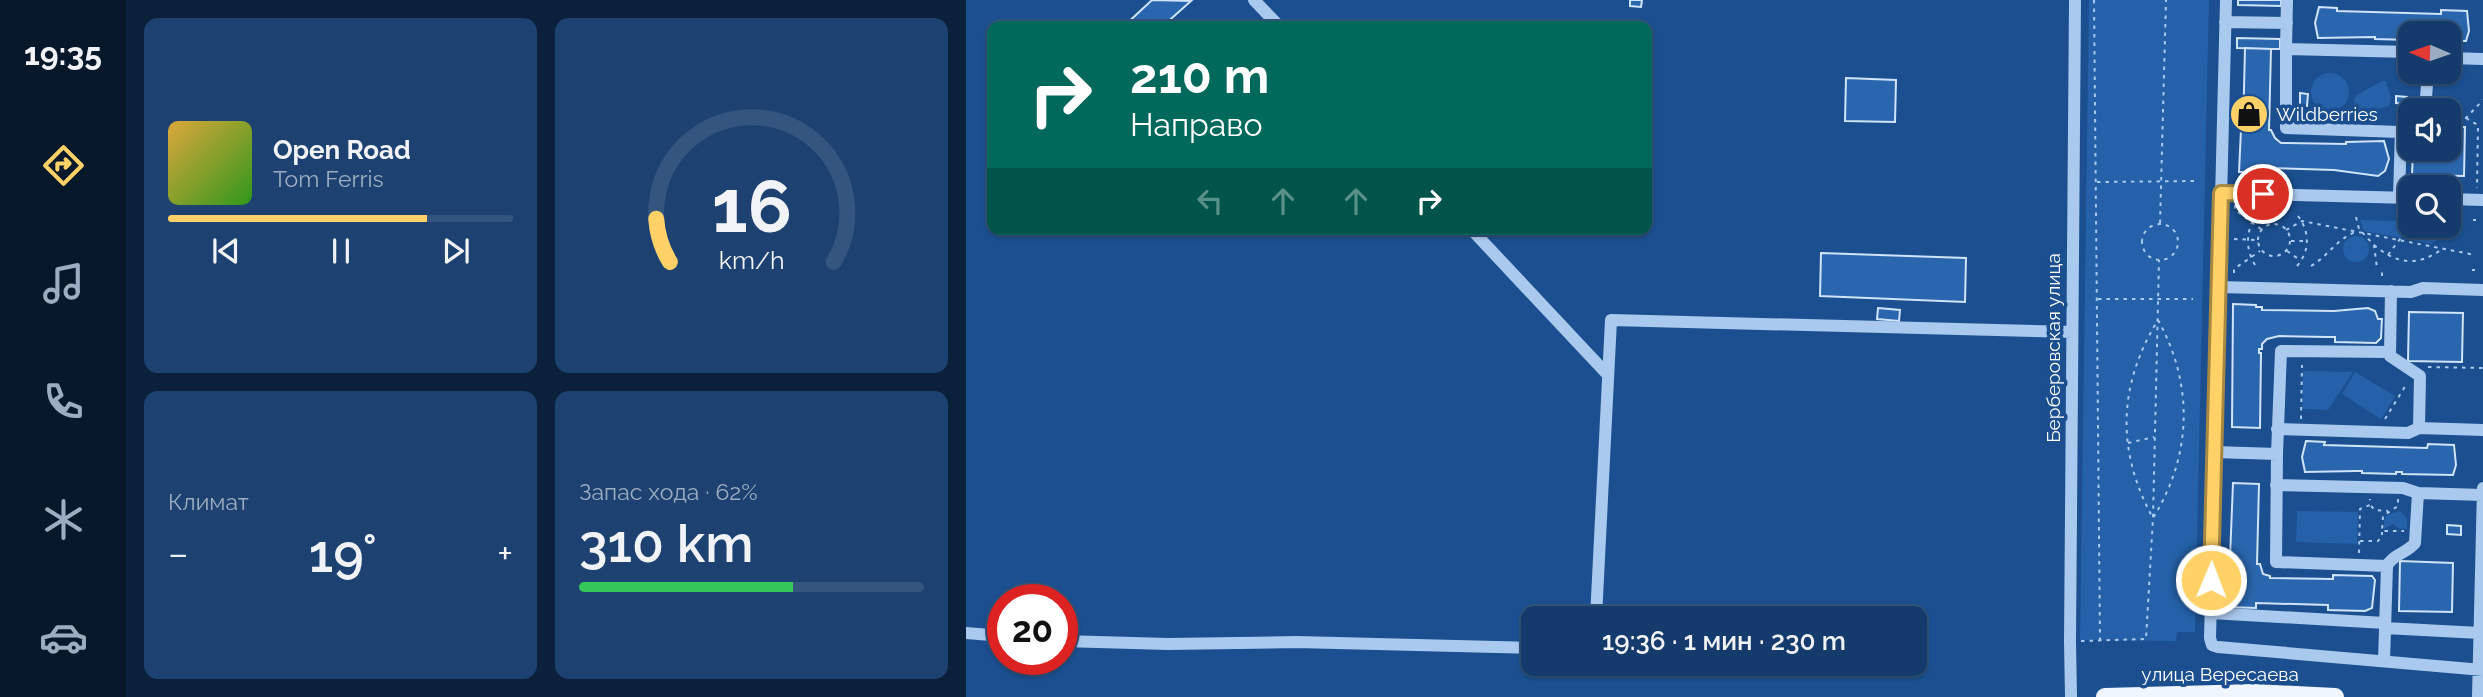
<!DOCTYPE html>
<html lang="ru">
<meta charset="utf-8">
<style>
body{margin:0;font-family:Raleway,sans-serif;background:#1d4271;color:#f1f3f6;height:100vh;display:flex;flex-direction:column;font-size:26px;white-space:nowrap}
*{box-sizing:border-box;margin:0}
p{font-size:23px;color:#9dadc1}
.icon{flex:none;width:38px;height:38px;fill:none;stroke:currentColor;stroke-width:2;stroke-linecap:round;stroke-linejoin:round}
.map{position:relative;flex:1;overflow:hidden}
.side{display:flex;flex-direction:column;gap:18px;padding:18px;background:#0b203b;width:840px}
.side>*{flex:none}
.banner{position:absolute;left:21px;top:21px;width:665px;height:214px;border-radius:14px;box-shadow:0 2px 5px #0004,0 0 0 2px #33557e;background:#00695c;color:#fff;overflow:hidden}
.needle{width:46px;rotate:272deg}
.tools{position:absolute;left:1432px;top:21px;display:grid;gap:14px}
.tools a{display:grid;place-items:center;width:63px;height:63px;border-radius:14px;background:#143b6b;box-shadow:0 2px 5px #0004,0 0 0 2px #33557e;font-size:35px}
.speed{position:absolute;left:21px;top:584px;display:flex;gap:14px;font-size:35px;font-weight:700;text-align:center}
.speed>*{display:grid;place-content:center;width:91px;height:91px;border-radius:50%;background:#143b6b;box-shadow:0 2px 5px #0004,0 0 0 2px #33557e;line-height:1}
.speed .limit{border:10px solid #d22;background:#fff;color:#111}
.pin{position:absolute;display:grid;place-items:center;width:60px;height:60px;color:#fff;margin:-30px;border:4px solid #fff;border-radius:50%;box-shadow:0 2px 7px #0007}
.me{position:absolute;width:77px;margin:-38px;rotate:1deg;stroke-linejoin:round;filter:drop-shadow(0 0 5px #0008)}
.turn{display:flex;align-items:center;gap:24px;height:147px;padding:0 28px;font-size:32px}
.turn .icon{width:91px;height:91px;stroke-width:2.5}
.turn b{display:block;font-size:49px;line-height:60px}
.lanes{display:flex;align-items:center;height:66px;padding:0 28px;background:#0003;justify-content:center;gap:35px;direction:ltr}
.lanes .off{opacity:.35}
.big{font-size:52px;font-weight:600;line-height:1.1}
.side .card{flex:1;display:flex;flex-direction:column;justify-content:center;gap:10px;min-width:0;padding:0 24px;border-radius:14px;background:#1d4271}
.side .dial{align-items:center;gap:0}
.dial svg{height:182px;overflow:visible;fill:none;stroke:#33557e;stroke-width:7;stroke-linecap:round;text-anchor:middle}
.dial text{fill:#f1f3f6;stroke:none}
.song{display:flex;align-items:center;gap:21px}
.cover{width:84px;height:84px;border-radius:10px;background:linear-gradient(135deg,hsl(40 70% 55%),hsl(110 70% 35%))}
.played{height:7px;border-radius:4px;background:linear-gradient(90deg,#ffd166 75%,#33557e 75%)}
.keys{display:flex;justify-content:space-around;direction:ltr}
.heat{display:flex;justify-content:space-between;align-items:center;font-size:38px;direction:ltr}
.charge{height:10px;border-radius:5px;background:linear-gradient(90deg,#34c759 62%,#33557e 0)}
.side .tiles{flex:1;display:grid;gap:18px;grid-template-columns:repeat(2,1fr)}
.trip{position:absolute;left:555px;top:606px;width:406px;height:70px;border-radius:14px;background:#143b6b;box-shadow:0 2px 5px #0004,0 0 0 2px #33557e;font-weight:600;line-height:70px;text-align:center}
main{display:flex;flex:1;min-height:0}
.tabs{display:flex;flex-direction:column;width:126px;justify-content:space-around;align-items:center;background:#08182b;color:#9dadc1}
.tabs .icon{width:49px;height:49px}
.tabs .on{color:#ffd166}
.tabs b{font-size:32px;color:#f1f3f6}
.map>svg:first-child{display:block}
.green{fill:#2461a8}
.building{fill:#2a66ad;stroke:#cfe3fa;stroke-width:2}
.lines{fill:none;stroke-linecap:round;stroke-linejoin:round}
.path{stroke:#a9c9ee;stroke-width:2;stroke-dasharray:3.5 5;stroke-linecap:butt}
.minor{stroke:#a9c9ee;stroke-width:12}
.major{stroke:#f0f6ff;stroke-width:18}
.route-casing{stroke:#a68842;stroke-width:18}
.route{stroke:#ffd166;stroke-width:12}
.labels{text-anchor:middle;stroke-width:7;stroke-linejoin:round;paint-order:stroke}
.poi-label{font-size:19px;fill:#fff;stroke:#1b4f8f;text-anchor:start}
.street-label{font-size:19px;fill:#fff;stroke:#1b4f8f}
</style>
<main>
<nav class="tabs">
<b>19:35</b>
<svg class="icon on" aria-label="directions" viewBox="0 0 24 24"><path d="M12 3l9 9-9 9-9-9zM9 14v-3h6M13 9l2 2-2 2"/></svg>
<svg class="icon" aria-label="music" viewBox="0 0 24 24"><path d="M9 18V5l10-2v13"/><circle cx="6" cy="18" r="3"/><circle cx="16" cy="16" r="3"/></svg>
<svg class="icon" aria-label="phone" viewBox="0 0 24 24"><path d="M5 4h4l2 5-3 2q2 4 5 5l2-3 5 2v4C11 20 4 13 5 4z"/></svg>
<svg class="icon" aria-label="climate" viewBox="0 0 24 24"><path d="M12 3v18M4 7l16 10M4 17L20 7"/></svg>
<svg class="icon" aria-label="car" viewBox="0 0 24 24"><path d="M5 17H2v-5l4-1 3-4h7l3 4 3 1v5h-3M9 17h6M6 11h13"/><circle cx="7" cy="17" r="2"/><circle cx="17" cy="17" r="2"/></svg>
</nav>
<section class="side">
<div class="tiles">
<div class="card">
<div class="song"><i class="cover"></i><div><b>Open Road</b><p>Tom Ferris</p></div></div>
<div class="played"></div>
<div class="keys"><svg class="icon" aria-label="previous" viewBox="0 0 24 24"><path d="M18 5L8 12l10 7zM5 5v14"/></svg><svg class="icon" aria-label="pause" viewBox="0 0 24 24"><path d="M8 5v14M16 5v14"/></svg><svg class="icon" aria-label="next" viewBox="0 0 24 24"><path d="M6 5l10 7-10 7zM19 5v14"/></svg></div>
</div>
<div class="card dial"><svg viewBox="0 0 100 80">
<path d="M14 69A42 42 0 1 1 86 69"/>
<path d="M14 69A42 42 0 0 1 8 50" stroke="#ffd166"/>
<text x="50" y="56" font-size="32" font-weight="700">16</text>
<text x="50" y="72" font-size="11">km/h</text>
</svg></div>
<div class="card"><p>Климат</p>
<div class="heat"><a>−</a><b class="big">19°</b><a>+</a></div>
</div>
<div class="card"><p>Запас хода · 62%</p><b class="big">310 km</b><div class="charge"></div></div>
</div>
</section>
<div class="map">
<svg width="1517" height="697" viewBox="0 0 1517 697">
<rect width="100%" height="100%" fill="#1b4f8f"/>
<path class="green" d="M1123,0H1243L1229,632H1211L1210,641L1114,640Z
M1345 92a19 19 0 1 1 38 0a19 19 0 1 1-38 0Z
M1416,81H1420L1425,98L1423,106L1412,109L1389,108L1388,100L1391,95Z
M1394,220L1441,221L1435,238L1398,231Z
M1482,222H1491L1487,230L1465,244L1439,239L1445,226H1482Z
M1377 249a13 13 0 1 1 26 0a13 13 0 1 1-26 0Z
M1337,371L1387,372L1362,410L1336,409Z
M1389,372L1429,396L1415,419L1376,394Z
M1331,511L1392,512L1391,544L1330,542Z
M1434,511L1441,518V529H1434L1427,524L1418,529V520L1421,515Z"/>
<path class="building" d="M186,0L225,1L197,26H158Z
M664,0H676L675,7L664,6Z
M1272,0H1315V6L1272,5Z
M1353,7L1371,8V11L1475,14V10L1501,11L1503,31L1500,41H1482V33H1444L1443,40L1409,39V37L1352,38L1349,23Z
M1271,38L1314,39V49L1271,48Z
M1279,48L1305,49L1303,130H1305L1309,138L1315,143H1321L1380,144V142L1418,141L1423,159L1419,171L1412,176L1368,170L1302,168V172H1273L1275,130H1277Z
M880,78L930,80L929,122L879,121Z
M1334,93L1342,94L1341,106H1334Z
M1430,96L1441,97V104L1430,103Z
M1482,127H1499L1498,176L1446,175L1447,149H1482Z
M855,253L1000,258L999,302L854,296Z
M1267,304L1290,305V307H1296V310L1368,311L1402,308L1409,311L1412,319H1416L1415,338L1410,343L1369,342V337H1361L1313,336L1301,339L1296,344V349H1293V353H1295L1294,428L1266,427Z
M912,308L934,310L933,321L911,319Z
M1443,312L1497,313L1496,362L1442,361Z
M1340,441L1359,442L1358,445L1461,448L1462,444L1488,445L1490,465L1487,475L1436,474V472H1430V474L1396,473V471H1390L1339,472L1336,457Z
M1267,483L1293,484L1291,564H1294L1297,574L1304,576V578L1367,579V575L1406,576L1409,580L1406,608L1399,611L1362,610V605L1290,603V608L1262,607Z
M1481,525L1495,526V535L1481,534Z
M1434,561L1487,563L1486,612L1433,611Z"/>
<g class="lines">
<path class="path" d="M1128,0L1134,641
M1482,118H1500L1517,100
M1500,118L1512,125L1511,188
M1131,182L1231,181
M1269,205V210L1295,229
M1390,217L1393,229L1408,245L1411,268
M1507,220H1510
M1194,223L1200,0
M1176 242a18 18 0 1 1 36 0a18 18 0 1 1-36 0Z
M1292 240a16 16 0 1 1 32 0a16 16 0 1 1-32 0Z
M1320,230L1336,221L1509,255
M1268,239L1291,240
M1325,241H1341
M1408,245C1430,264 1452,267 1476,249
M1321,251L1334,260
M1422,255L1440,231L1444,213
M1289,265C1279,248 1280,231 1290,215
M1331,266C1344,251 1344,232 1332,216
M1345,266C1362,256 1370,240 1389,232
M1506,270H1509
M1268,273V269L1294,251
M1416,276V268
M1132,299H1227
M1192,320C1228,385 1226,455 1187,518C1150,451 1152,385 1192,320Z
M1462,367L1517,368
M1335,419L1336,365
M1419,419L1440,385
M1162,443L1188,437
M1432,499V506L1417,516L1416,531H1438
M1405,506L1409,510L1422,511
M1394,541H1412L1416,536V532
M1393,553L1394,509L1404,505V499
M1115,641L1180,639L1187,518L1193,260"/>
<path class="minor" d="M288,0L313,26
M1260,0L1244,638L1246,645L1252,647L1517,670
M1259,22L1321,23
M1320,49L1321,0
M1482,58L1517,59
M1459,110L1462,72
M1434,132L1320,128V49L1444,52
M1255,193L1444,198
M1433,198L1435,129L1444,120
M1482,199L1517,200
M505,229L641,374
M1253,287L1445,292L1457,288L1517,290
M1425,291L1424,356L1454,376L1453,428L1517,430
M1311,429L1442,433L1453,428
M1248,452L1311,454L1310,562L1421,566
M1311,454L1315,351L1423,352
M1310,485L1437,488L1452,493
M1245,613L1419,623
M630,618L645,320L1106,332
M1419,628L1514,633
M0,633L37,636
M96,641L202,644L331,642L567,648
M1418,661L1421,566C1426,555 1441,553 1449,543L1452,493L1517,495
M1105,697L1104,641L1109,0
M1512,697L1517,488"/>
<path class="major" d="M1139,697L1288,693L1369,697"/>
</g>
<g class="lines">
<defs>
<path id="route" d="M1245,580L1255,193L1297,194"/>
</defs>
<use href="#route" class="route-casing"/>
<use href="#route" class="route"/>
</g>
<defs>
<symbol id="shop-disc" viewBox="-11 -11 22 22"><circle r="9.5" fill="#ffd166" stroke="#1b4f8f"/><path d="M-5-2.5h2.3a2.7 3.5 0 0 1 5.4 0H5L5.5 6h-11ZM-1.5-2.5h3a1.5 2.3 0 0 0-3 0Z" fill="#111"/></symbol>
</defs>
<g fill-rule="evenodd">
<use href="#shop-disc" x="1261" y="92" width="44" height="44"/>
</g>
<g class="labels">
<g class="poi-label">
<text x="1310" y="121">Wildberries</text>
</g>
<g class="street-label">
<text transform="translate(1087 348) rotate(-90)" y="7">Берберовская улица</text>
<text x="1254" y="681">улица Вересаева</text>
</g>
</g>
</svg>
<div class="tools">
<a><svg class="needle" viewBox="-14 -14 28 28"><path d="M0-13l5 13h-10z" fill="#e53935"/><path d="M0 13l5-13h-10z" fill="#9dadc1"/></svg></a>
<a><svg class="icon" aria-label="sound" viewBox="0 0 24 24"><path d="M4 9h4l5-4v14l-5-4H4zM17 9q2 3 0 6"/></svg></a>
<a><svg class="icon" aria-label="search" viewBox="0 0 24 24"><circle cx="10" cy="10" r="6"/><path d="M15 15l6 6"/></svg></a>
</div>
<div class="speed"><div class="limit">20</div></div>
<div class="pin" style="left:1297px;top:194px;background:#d93025"><svg class="icon" aria-label="arrive" viewBox="0 0 24 24"><path d="M6 21V4h12l-3 4 3 4H6"/></svg></div>
<svg class="me" style="left:1245px;top:580px" viewBox="-20 -20 40 40"><circle r="17" fill="#ffd166" stroke="#fff" stroke-width="3"/><path d="M0-11L8 9 0 5-8 9z" fill="#fff"/></svg>
<div class="trip">19:36 · 1 мин · 230 m</div>
<div class="banner">
<div class="turn"><svg class="icon" aria-label="right" viewBox="0 0 24 24"><path d="M7 20v-9h11M14 6l5 5-5 5"/></svg><div><b>210 m</b>Направо</div></div>
<div class="lanes"><svg class="icon off" aria-label="left" viewBox="0 0 24 24"><path d="M17 20v-9H6M10 6l-5 5 5 5"/></svg><svg class="icon off" aria-label="ahead" viewBox="0 0 24 24"><path d="M12 20V5M6 11l6-6 6 6"/></svg><svg class="icon off" aria-label="ahead" viewBox="0 0 24 24"><path d="M12 20V5M6 11l6-6 6 6"/></svg><svg class="icon" aria-label="right" viewBox="0 0 24 24"><path d="M7 20v-9h11M14 6l5 5-5 5"/></svg></div>
</div>
</div>
</main>
